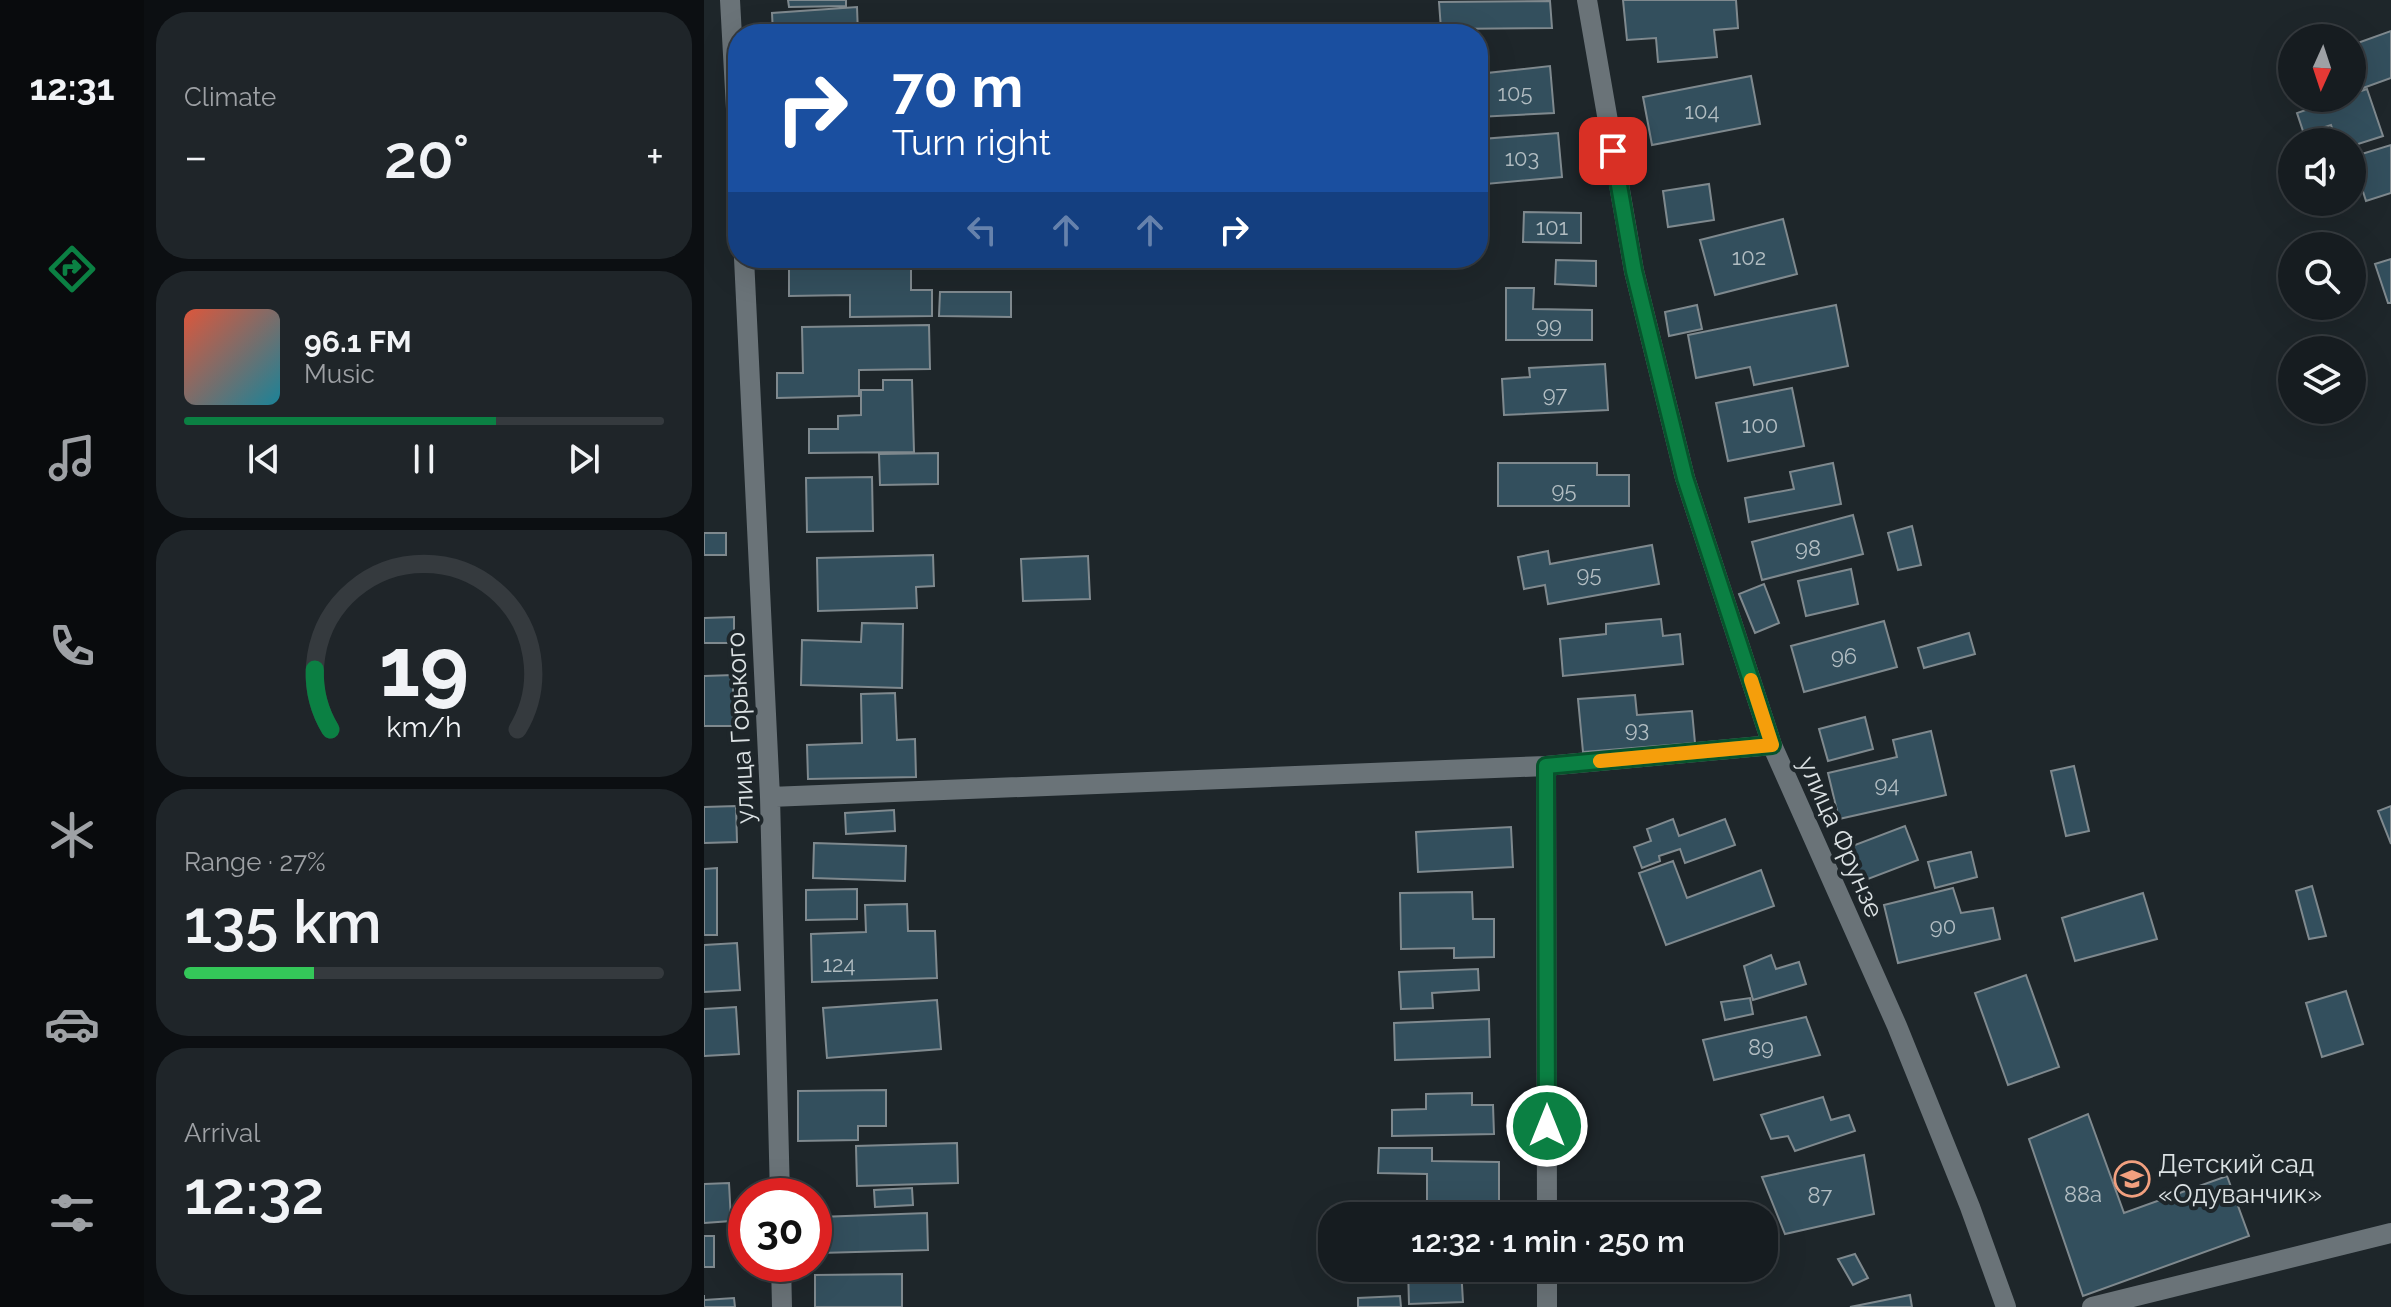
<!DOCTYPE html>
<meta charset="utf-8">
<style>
body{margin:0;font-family:Raleway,sans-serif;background:#1f2529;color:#f1f3f6;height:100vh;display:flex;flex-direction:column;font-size:30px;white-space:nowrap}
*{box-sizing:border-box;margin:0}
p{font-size:26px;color:#9ea1a5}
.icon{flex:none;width:44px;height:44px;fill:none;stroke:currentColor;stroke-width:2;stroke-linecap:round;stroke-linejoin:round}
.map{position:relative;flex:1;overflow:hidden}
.sheet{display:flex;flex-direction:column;gap:12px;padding:12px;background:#0c0f12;width:560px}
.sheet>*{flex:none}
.top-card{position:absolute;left:24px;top:24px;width:760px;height:244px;border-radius:32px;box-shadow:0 8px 32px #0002,0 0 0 2px #353a3e;background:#1a4fa0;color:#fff;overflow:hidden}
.needle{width:52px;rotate:183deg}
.fabs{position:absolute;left:1574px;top:24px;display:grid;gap:16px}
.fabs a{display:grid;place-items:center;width:88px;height:88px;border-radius:50%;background:#161c20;box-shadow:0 8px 32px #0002,0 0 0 2px #353a3e;font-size:40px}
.speed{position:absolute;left:24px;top:1178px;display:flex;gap:16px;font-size:40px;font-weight:700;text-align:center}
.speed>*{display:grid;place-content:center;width:104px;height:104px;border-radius:50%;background:#161c20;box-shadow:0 8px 32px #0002,0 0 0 2px #353a3e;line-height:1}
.speed .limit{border:12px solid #d22;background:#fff;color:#111}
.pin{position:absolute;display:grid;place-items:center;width:68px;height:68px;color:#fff;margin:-34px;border-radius:16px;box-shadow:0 4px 12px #0006}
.me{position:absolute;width:88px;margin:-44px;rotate:0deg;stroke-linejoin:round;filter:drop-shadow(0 0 6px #0008)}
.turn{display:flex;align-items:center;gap:28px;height:168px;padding:0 32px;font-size:36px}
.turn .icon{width:104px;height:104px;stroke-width:2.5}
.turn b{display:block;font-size:56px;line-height:68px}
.lanes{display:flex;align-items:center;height:76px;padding:0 32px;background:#0003;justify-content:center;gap:40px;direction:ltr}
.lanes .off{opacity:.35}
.big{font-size:60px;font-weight:600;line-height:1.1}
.sheet .tile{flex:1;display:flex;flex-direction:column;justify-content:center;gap:12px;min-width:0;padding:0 28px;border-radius:32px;background:#1f2529}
.sheet .dial{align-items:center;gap:0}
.dial svg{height:208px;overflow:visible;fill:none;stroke:#353a3e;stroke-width:7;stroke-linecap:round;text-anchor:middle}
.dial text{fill:#f1f3f6;stroke:none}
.song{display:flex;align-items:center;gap:24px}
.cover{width:96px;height:96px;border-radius:12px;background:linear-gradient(135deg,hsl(10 70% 55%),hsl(190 70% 35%))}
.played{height:8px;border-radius:4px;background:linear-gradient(90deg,#0b8043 65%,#353a3e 65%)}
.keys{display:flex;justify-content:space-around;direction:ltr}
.heat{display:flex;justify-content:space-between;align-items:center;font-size:44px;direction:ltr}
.charge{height:12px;border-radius:6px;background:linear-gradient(90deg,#34c759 27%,#353a3e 0)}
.trip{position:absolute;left:614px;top:1202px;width:460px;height:80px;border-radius:32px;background:#161c20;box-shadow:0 8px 32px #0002,0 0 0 2px #353a3e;font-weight:600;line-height:80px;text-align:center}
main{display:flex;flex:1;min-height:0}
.menu{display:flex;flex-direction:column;width:144px;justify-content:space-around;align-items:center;background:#090b0d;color:#9ea1a5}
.menu .icon{width:56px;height:56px}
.menu .selected{color:#0b8043}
.menu b{font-size:36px;color:#f1f3f6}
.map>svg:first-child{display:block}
.building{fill:#334f5d;stroke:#7f898e;stroke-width:2}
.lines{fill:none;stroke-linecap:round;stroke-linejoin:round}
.minor{stroke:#6a7378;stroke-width:20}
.route-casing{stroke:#07532c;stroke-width:20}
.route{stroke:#0b8043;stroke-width:14}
.slow{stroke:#f59e0b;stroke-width:14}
.labels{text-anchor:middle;stroke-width:8;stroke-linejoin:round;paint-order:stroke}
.number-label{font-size:22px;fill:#b2bdc2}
.street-label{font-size:26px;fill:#dce2e4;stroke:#1e262a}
.poi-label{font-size:26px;fill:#dce2e4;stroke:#1e262a;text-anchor:start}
</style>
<main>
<nav class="menu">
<b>12:31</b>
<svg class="icon selected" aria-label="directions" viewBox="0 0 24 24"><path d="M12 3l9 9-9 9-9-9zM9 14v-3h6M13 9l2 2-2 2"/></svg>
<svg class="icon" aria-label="music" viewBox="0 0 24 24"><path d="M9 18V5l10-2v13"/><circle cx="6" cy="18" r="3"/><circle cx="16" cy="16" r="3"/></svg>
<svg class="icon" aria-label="phone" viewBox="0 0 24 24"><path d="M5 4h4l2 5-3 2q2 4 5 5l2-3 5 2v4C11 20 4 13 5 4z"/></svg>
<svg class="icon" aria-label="climate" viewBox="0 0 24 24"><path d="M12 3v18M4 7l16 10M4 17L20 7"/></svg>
<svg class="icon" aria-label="car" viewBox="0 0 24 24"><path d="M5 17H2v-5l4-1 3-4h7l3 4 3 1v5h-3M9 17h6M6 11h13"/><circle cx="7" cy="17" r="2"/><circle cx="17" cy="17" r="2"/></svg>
<svg class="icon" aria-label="filters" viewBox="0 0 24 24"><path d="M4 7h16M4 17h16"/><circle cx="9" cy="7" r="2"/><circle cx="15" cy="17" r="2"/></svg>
</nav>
<section class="sheet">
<div class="tile"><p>Climate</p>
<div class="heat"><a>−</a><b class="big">20°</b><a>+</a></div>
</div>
<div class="tile">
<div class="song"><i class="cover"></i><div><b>96.1 FM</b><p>Music</p></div></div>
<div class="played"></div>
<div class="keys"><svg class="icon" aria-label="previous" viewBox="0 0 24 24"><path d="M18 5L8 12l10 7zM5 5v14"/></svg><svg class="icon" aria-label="pause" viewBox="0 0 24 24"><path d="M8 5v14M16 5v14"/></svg><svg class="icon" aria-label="next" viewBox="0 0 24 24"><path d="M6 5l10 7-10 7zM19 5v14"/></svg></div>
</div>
<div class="tile dial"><svg viewBox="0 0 100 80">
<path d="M14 69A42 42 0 1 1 86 69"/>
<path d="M14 69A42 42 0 0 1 8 46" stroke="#0b8043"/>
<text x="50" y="56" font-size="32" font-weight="700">19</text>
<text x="50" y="72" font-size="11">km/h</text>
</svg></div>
<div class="tile"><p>Range · 27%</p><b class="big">135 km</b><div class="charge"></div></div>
<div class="tile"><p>Arrival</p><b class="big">12:32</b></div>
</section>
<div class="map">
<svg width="1687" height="1307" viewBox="0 0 1687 1307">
<rect width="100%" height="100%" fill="#1e262a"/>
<path class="building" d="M84,0H142V6L85,7Z
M919,0H1032L1034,28L1010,30L1013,57L954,62L952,38L923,40Z
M846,1L848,28L737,29L735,2Z
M153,7L154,34H69L68,13Z
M1687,31V78L1648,92V45Z
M846,66L850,113L774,117V74Z
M1047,76L1056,124L948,145L939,97Z
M1663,89L1679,136L1648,146V142H1633L1627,125L1600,134L1593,113L1636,98H1648V94Z
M854,133L858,177L782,184L778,139Z
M1687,145V193L1662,201L1648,157Z
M1005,184L1010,220L964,227L959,191Z
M820,212L877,213V243L819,242Z
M1079,219L1093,274L1011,295L996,240Z
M85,258H207V290H228V316L146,317V295L85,296Z
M1687,259V303H1684L1671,264Z
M852,260L892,261V286L851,284Z
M802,288H830L829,309L888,310V340H802Z
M236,292H307V317L235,316Z
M993,305L998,329L965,336L961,312Z
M1132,305L1144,366L1050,385L1046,367L992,378L984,335Z
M225,325L226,369L155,370V396L73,398V373H99L98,327Z
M901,364L904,410L800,415L798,379L826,377L825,368Z
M179,380H208L210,452L105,453V429H134V416L157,415V390H179Z
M1088,388L1100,446L1024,461L1012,403Z
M234,453V484L176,485L175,454Z
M794,463H893V475H925V506H794Z
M1129,463L1137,504L1045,522L1041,498L1090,489L1086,472Z
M168,477L169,531L103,532L102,478Z
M1149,515L1159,554L1058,580L1048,542Z
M1208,526L1217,565L1194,570L1184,533Z
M0,533H22V555H0Z
M948,545L955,584L844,604L841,585L820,589L814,557L844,551L846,564Z
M229,555L230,586L212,587L213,608L114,611L113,558Z
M384,556L386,599L319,601L317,559Z
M1147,569L1154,604L1102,616L1094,581Z
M1060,584L1075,623L1051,633L1035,594Z
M30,617V643H0V618Z
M957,619L959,636L976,634L979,664L859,676L856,639L902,634V624Z
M1180,621L1193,667L1100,692L1087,646Z
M158,623L199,624L198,688L97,685L98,640L157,642Z
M1265,633L1271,654L1220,668L1214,648Z
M29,675V726H0V676Z
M191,693L193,740L211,739L212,777L104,779L103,745L158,743L157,694Z
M931,695L933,715L988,711L991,743L879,752L874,699Z
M1161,717L1169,749L1124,761L1115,729Z
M1227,731L1242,795L1135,819L1124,773L1193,757L1189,740Z
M1370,766L1385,831L1362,836L1347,771Z
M32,806L33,842L0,843V807Z
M1687,806V844L1674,811Z
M190,810L191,831L142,834L141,813Z
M969,819L975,836L1021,819L1031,845L981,863L976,849L955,856L956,861L938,868L930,847L947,841L943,829Z
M1201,826L1214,860L1156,882L1143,848Z
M807,827L809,867L714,872L712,832Z
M110,843L202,846L201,881L109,878Z
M1267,852L1273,877L1231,888L1224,862Z
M969,861L983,898L1057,870L1070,906L962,945L935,873Z
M13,868V935H0V869Z
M1608,886L1622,936L1605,939L1592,891Z
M1249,888L1257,913L1289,908L1296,939L1194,963L1180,905Z
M153,889V919L102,920V890Z
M768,892L769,919H790V957L750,958V948L697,949L696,893Z
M1439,893L1453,939L1371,961L1358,918Z
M203,904L204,931H231L233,978L108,982L107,934L162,932L161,905Z
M33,943L36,990L0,992V945Z
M1067,955L1072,969L1095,962L1102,984L1049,1000L1040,966Z
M774,969L775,990L728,993L729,1008L697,1009L695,972Z
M1322,975L1355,1067L1304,1085L1271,993Z
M1642,991L1659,1044L1618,1057L1602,1003Z
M1046,998L1049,1014L1021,1020L1017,1002Z
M233,1000L237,1049L123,1058L119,1008Z
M32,1007L35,1054L0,1056V1009Z
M1102,1017L1116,1055L1010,1080L999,1040Z
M785,1019L786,1057L691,1060L690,1023Z
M182,1090V1126H154V1140L94,1141V1091Z
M768,1093V1105H789L790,1134L688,1136V1110L722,1109V1094Z
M1119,1097L1127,1120L1145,1115L1151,1131L1091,1151L1084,1136L1067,1139L1057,1115Z
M1384,1114L1420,1213L1523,1176L1545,1236L1379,1296L1325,1139Z
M253,1143L254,1183L153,1186L152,1146Z
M675,1148H728V1161L795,1162V1216H723V1174L674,1173Z
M1160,1155L1170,1214L1081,1234L1058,1177Z
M25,1183L27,1221L0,1223V1184Z
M208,1188L209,1205L171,1207L170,1190Z
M223,1213L224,1250L116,1253L115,1217Z
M0,1236H10V1267H0Z
M1151,1254L1164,1278L1149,1285L1134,1259Z
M704,1268H757L759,1302L705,1304Z
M198,1274V1307H111V1275Z
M0,1295V1300L30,1298L31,1307H0Z
M1206,1295L1208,1307H1146Z
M696,1296L697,1307H654V1298Z"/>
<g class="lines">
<path class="minor" d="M26,0L34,145
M883,0L930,271L981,478L1068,745L1193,1026L1266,1207L1302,1307
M40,258L66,797L76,1196
M842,766L843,1216
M66,797L842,766L1068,745
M77,1264L78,1307
M843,1268V1307
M1388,1307L1687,1233"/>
</g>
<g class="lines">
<defs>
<path id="route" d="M843,1126L842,766L1068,745L981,478L930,271L909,151"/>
</defs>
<use href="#route" class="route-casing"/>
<use href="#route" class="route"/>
<path class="slow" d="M896,761L1068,745L1047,680"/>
</g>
<defs>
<symbol id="school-ring" viewBox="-11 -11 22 22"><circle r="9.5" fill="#1e262a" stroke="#f2a07f" stroke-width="1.5"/><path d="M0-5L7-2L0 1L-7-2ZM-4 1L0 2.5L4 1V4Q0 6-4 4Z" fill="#f2a07f"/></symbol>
</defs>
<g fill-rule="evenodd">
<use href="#school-ring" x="1408" y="1159" width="40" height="40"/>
</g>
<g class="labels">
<g class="number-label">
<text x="811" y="101">105</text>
<text x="998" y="119">104</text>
<text x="818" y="166">103</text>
<text x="848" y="235">101</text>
<text x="1045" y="265">102</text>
<text x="845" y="333">99</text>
<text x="851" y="402">97</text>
<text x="1056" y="433">100</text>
<text x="860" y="498">95</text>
<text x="1104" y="556">98</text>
<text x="885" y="582">95</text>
<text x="1140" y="664">96</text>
<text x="933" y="737">93</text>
<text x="1183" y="792">94</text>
<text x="1239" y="934">90</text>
<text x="135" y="972">124</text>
<text x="1057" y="1055">89</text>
<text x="1379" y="1202">88а</text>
<text x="1116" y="1203">87</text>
</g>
<g class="street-label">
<text transform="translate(36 728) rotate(-93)" y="9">улица Горького</text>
<text transform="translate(1137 837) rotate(66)" y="9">улица Фрунзе</text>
</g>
<g class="poi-label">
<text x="1454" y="1173">Детский сад<tspan x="1454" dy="30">«Одуванчик»</tspan></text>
</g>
</g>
</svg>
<div class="fabs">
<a><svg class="needle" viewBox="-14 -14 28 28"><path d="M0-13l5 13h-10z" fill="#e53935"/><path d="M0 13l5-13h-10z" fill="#9ea1a5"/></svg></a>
<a><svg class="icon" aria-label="sound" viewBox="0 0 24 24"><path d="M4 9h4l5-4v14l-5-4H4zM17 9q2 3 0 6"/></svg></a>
<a><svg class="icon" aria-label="search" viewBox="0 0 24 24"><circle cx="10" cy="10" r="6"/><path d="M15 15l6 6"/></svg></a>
<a><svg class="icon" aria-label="layers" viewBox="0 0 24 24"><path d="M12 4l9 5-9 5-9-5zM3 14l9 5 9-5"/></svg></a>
</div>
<div class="speed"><div class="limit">30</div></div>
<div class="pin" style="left:909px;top:151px;background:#d93025"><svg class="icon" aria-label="arrive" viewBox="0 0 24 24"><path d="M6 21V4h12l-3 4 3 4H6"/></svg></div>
<svg class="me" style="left:843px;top:1126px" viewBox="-20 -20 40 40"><circle r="17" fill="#0b8043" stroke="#fff" stroke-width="3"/><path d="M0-11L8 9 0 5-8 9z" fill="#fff"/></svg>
<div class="trip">12:32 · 1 min · 250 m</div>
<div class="top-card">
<div class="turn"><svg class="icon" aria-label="right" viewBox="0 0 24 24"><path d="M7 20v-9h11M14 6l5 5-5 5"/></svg><div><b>70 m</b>Turn right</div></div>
<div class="lanes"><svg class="icon off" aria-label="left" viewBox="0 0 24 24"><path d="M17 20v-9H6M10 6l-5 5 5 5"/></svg><svg class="icon off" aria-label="ahead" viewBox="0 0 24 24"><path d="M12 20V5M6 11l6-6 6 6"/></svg><svg class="icon off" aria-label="ahead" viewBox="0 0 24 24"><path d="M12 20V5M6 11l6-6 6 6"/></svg><svg class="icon" aria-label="right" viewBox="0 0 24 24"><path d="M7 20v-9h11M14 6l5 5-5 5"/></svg></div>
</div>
</div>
</main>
